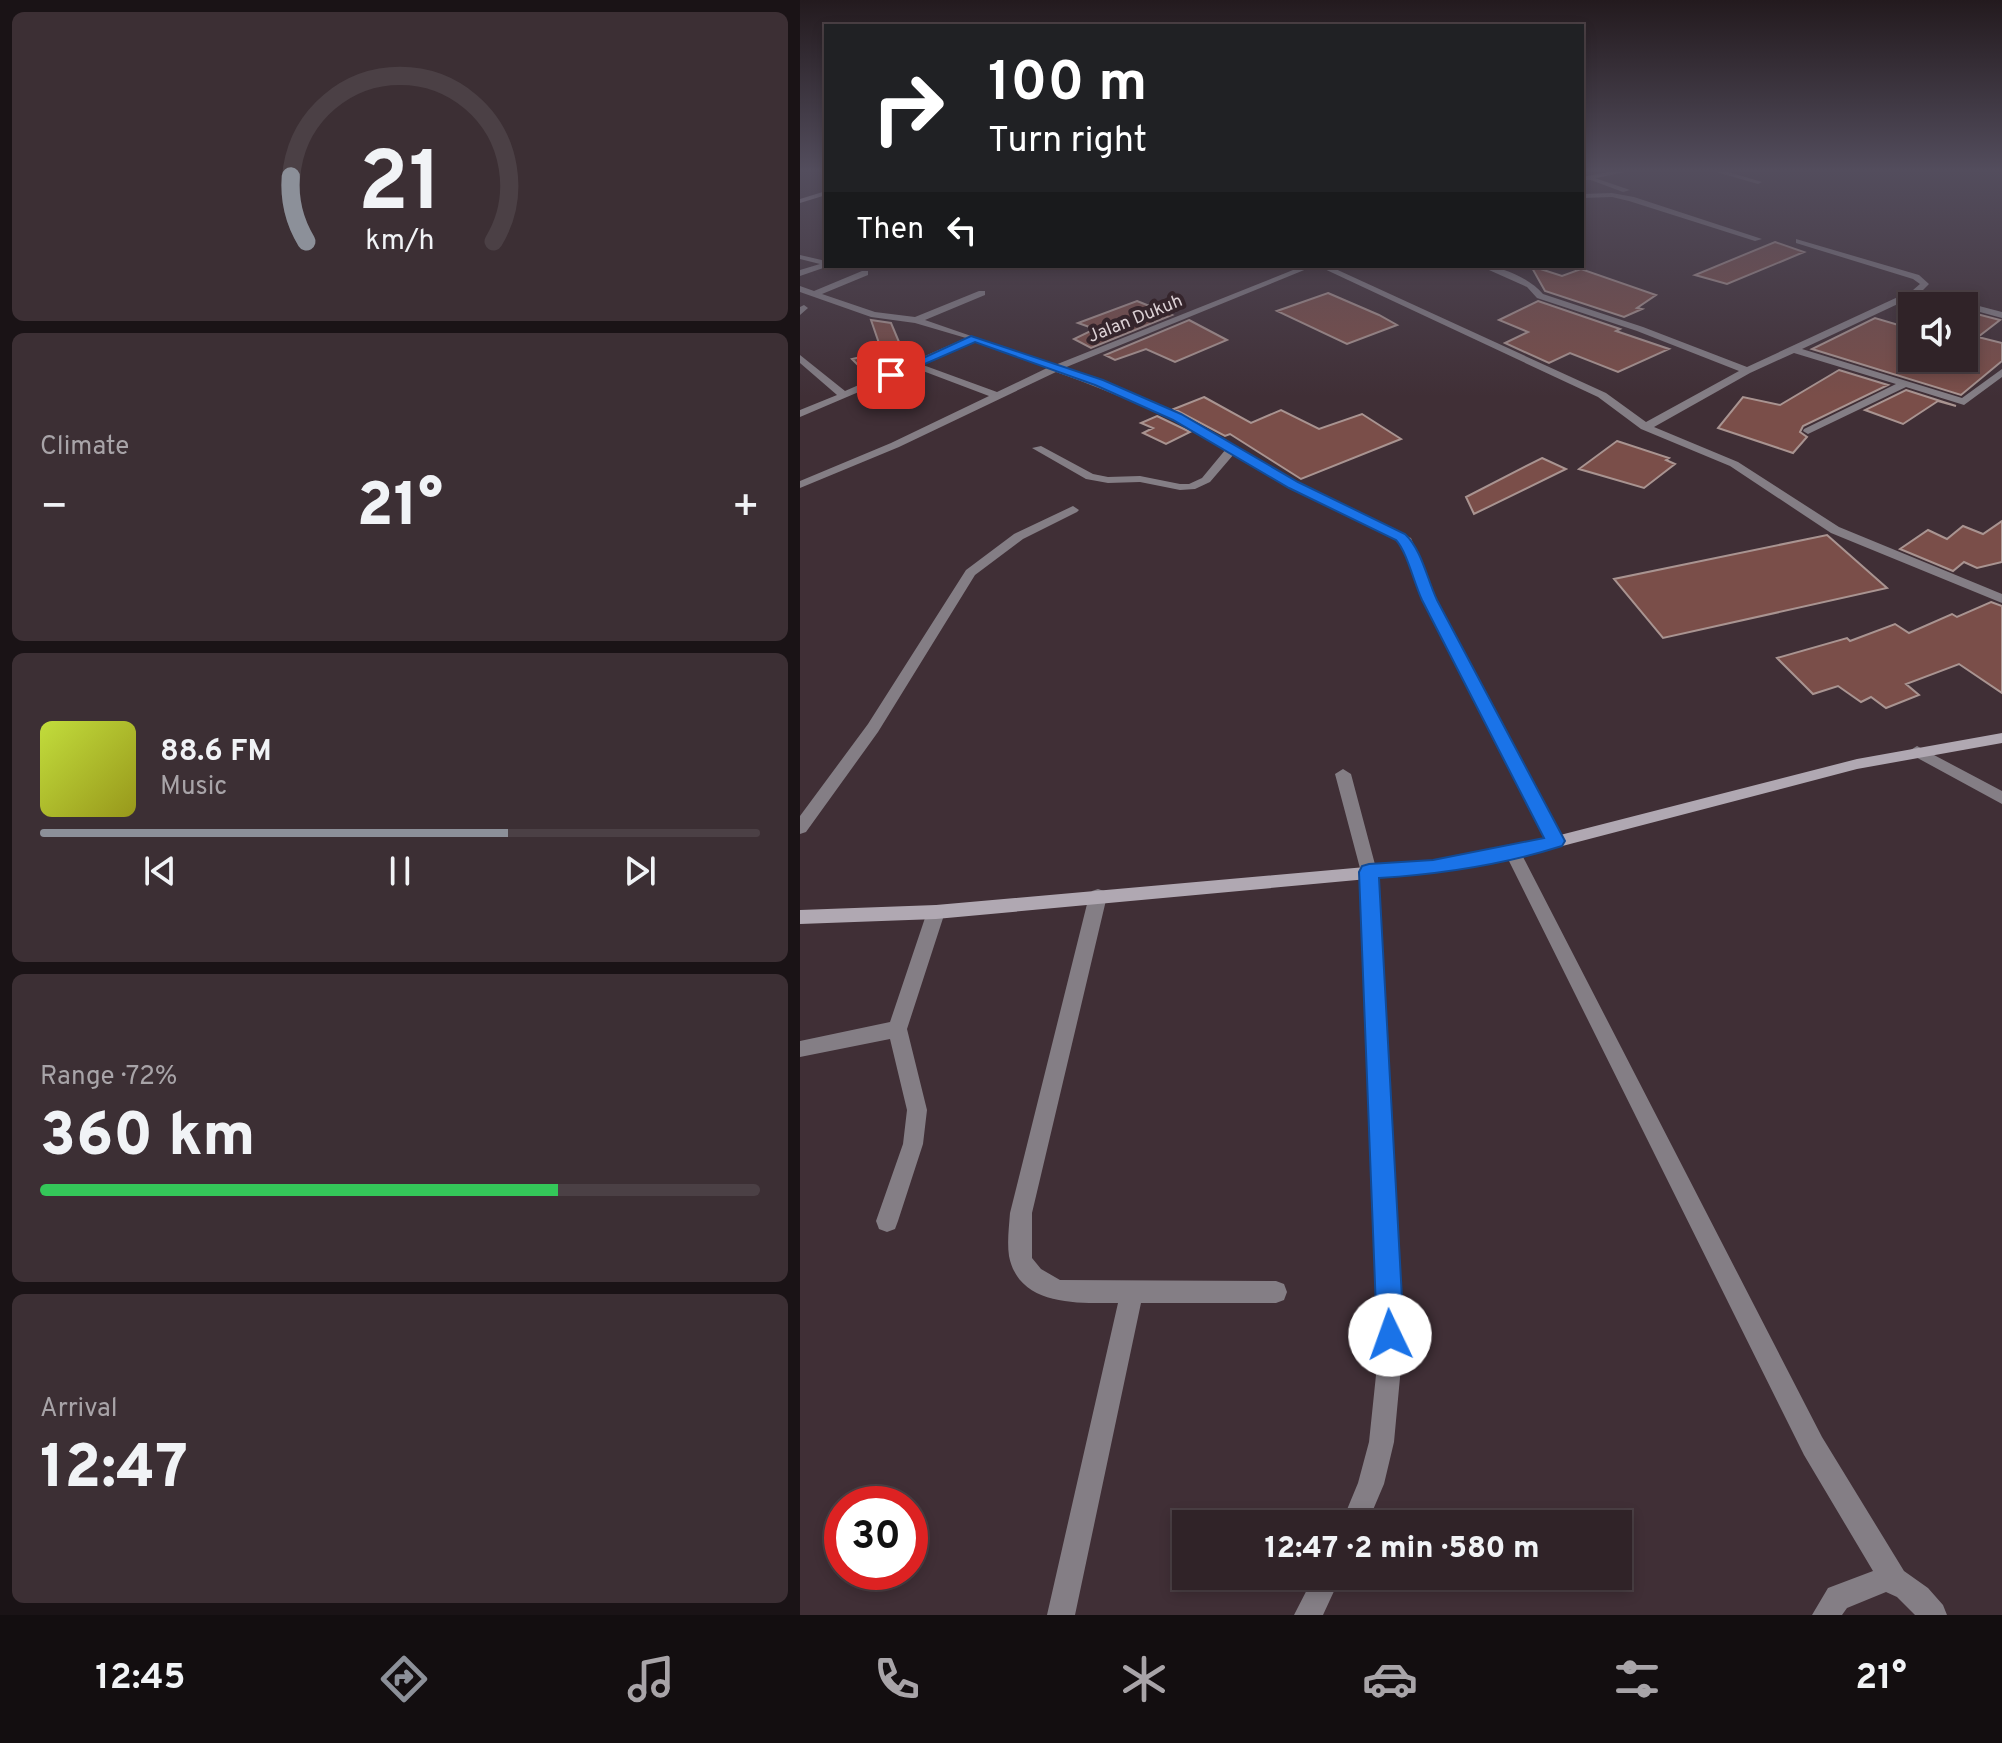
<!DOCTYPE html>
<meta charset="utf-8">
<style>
body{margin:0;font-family:Overpass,sans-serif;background:#3c2f34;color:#f1f3f6;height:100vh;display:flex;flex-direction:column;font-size:30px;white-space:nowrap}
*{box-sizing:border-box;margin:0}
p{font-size:26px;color:#a8a4a8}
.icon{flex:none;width:44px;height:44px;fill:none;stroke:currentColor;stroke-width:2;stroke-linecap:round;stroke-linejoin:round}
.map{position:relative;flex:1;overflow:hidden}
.side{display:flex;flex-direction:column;gap:12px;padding:12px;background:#1a1316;width:800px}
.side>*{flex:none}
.hud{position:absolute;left:24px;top:24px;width:760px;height:244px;border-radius:0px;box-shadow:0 4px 12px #0003,0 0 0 2px #4b4045;background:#202124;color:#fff;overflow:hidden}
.fabs{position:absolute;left:1098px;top:292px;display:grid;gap:16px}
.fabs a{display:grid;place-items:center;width:80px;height:80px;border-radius:0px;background:#302328;box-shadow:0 4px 12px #0003,0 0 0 2px #4b4045;font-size:40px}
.speed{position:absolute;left:24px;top:1486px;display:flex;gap:16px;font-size:40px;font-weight:700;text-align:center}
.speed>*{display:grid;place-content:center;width:104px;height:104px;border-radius:50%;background:#302328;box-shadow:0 4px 12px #0003,0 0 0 2px #4b4045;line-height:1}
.speed .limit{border:12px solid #d22;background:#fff;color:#111}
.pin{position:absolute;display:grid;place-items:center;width:68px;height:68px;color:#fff;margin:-34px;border-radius:16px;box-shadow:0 4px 12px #0006}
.me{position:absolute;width:88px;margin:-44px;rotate:357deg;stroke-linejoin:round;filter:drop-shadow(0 0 6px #0008)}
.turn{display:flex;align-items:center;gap:28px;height:168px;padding:0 32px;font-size:36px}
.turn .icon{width:104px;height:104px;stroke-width:2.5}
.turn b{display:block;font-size:56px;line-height:68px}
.then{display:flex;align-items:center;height:76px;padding:0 32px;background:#0003;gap:16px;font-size:30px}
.big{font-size:60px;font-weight:800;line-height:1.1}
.side .tile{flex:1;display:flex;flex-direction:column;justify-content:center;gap:12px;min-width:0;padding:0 28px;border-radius:12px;background:#3c2f34}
.side .dial{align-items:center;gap:0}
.dial svg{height:208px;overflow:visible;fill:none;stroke:#4b4045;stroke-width:7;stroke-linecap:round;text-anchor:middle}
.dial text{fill:#f1f3f6;stroke:none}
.song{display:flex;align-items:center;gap:24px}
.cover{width:96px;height:96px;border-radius:12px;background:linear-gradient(135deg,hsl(70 70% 55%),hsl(60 70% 35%))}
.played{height:8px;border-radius:4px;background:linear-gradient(90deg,#8c9099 65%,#4b4045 65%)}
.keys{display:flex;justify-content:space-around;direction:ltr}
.heat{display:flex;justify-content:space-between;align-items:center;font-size:44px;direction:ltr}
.charge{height:12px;border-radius:6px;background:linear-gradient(90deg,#34c759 72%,#4b4045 0)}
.trip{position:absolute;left:372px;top:1510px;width:460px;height:80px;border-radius:0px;background:#302328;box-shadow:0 4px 12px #0003,0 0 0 2px #4b4045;font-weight:800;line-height:80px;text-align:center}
.menu{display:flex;height:128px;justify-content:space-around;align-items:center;background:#130e10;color:#a8a4a8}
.menu .icon{width:56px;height:56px}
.menu .selected{color:#8c9099}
.menu b{font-size:36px;color:#f1f3f6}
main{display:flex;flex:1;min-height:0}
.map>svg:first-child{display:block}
.building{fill:#7a4e49;stroke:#a99491;stroke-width:2}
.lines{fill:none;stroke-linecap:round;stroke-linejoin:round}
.lane{fill:#847e85;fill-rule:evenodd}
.street{fill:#847e85;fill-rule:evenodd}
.secondary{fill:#b0a8b2;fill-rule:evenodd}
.route{fill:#1a73e8;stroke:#114b97;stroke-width:2}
.labels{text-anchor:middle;stroke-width:8;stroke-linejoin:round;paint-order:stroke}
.far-street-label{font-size:18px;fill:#dcd1d5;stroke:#35252c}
</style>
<main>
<section class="side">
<div class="tile dial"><svg viewBox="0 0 100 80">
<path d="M14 69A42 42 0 1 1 86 69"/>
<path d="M14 69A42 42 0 0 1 8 44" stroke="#8c9099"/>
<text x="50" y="56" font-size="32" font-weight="700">21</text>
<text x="50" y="72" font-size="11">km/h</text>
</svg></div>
<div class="tile"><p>Climate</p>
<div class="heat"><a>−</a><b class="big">21°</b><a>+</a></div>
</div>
<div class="tile">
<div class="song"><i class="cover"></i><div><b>88.6 FM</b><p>Music</p></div></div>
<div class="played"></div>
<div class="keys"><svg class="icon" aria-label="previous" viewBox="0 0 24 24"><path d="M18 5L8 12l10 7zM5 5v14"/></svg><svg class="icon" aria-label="pause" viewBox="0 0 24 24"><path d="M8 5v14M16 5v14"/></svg><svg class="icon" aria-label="next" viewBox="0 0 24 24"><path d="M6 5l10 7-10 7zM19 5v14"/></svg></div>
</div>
<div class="tile"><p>Range · 72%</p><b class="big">360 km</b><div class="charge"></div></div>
<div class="tile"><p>Arrival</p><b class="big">12:47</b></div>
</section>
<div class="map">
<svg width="1202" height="1615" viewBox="0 0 1202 1615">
<rect width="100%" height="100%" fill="#402f36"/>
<path class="building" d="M975,242L1004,252L927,284L895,275Z
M731,266L762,276L781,269L856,295L837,308L842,309L824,317L745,291Z
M528,293L579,315L597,325L547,344L477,311Z
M337,301L372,315L291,348L274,339L295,329L278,323Z
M738,301L820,329L816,331L869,349L818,372L770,353L749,363L705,343L728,332L699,320Z
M1173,313L1200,320L1178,337L1202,343V361L1161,395L1012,349L1075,318L1112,329V358H1164V321Z
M71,320L91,323L107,361L70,377L52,359L82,352Z
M389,320L427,340L375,362L346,349L315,360L305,355Z
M1039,370L1088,385L1003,426L1000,432L1007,437L993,453L918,428L943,397L980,405Z
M1106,390L1156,406L1138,401L1103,424L1065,410Z
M404,397L451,423L481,410L519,429L562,414L601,439L501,479L430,434L425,436L374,409Z
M357,416L384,429L390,432L366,444L343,433L353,428L341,423Z
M817,441L869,458L866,460L875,464L844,488L779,469Z
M742,458L766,469L674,514L666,497Z
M1202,521V562L1177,568L1164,562L1153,571L1100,549L1128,530L1147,539L1163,526L1183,534Z
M1027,535L1087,588L863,638L814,579Z
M1191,602L1202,606V693L1159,664L1106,684L1119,695L1086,708L1071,697L1061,702L1038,686L1013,694L977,658L1047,638L1050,641L1095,624L1109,633L1152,614L1157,617Z"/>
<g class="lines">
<path class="lane" d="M913,171H925L962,182L958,184Z
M788,177H792L830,190L823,192L788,179Z
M812,193L834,197L962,239L955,241L829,201L812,197L782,198V194Z
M273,506L279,510L277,512L223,539L175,575L78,732L6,832L0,834V816L68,724L166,570L214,534Z
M543,769L551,774L577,872L575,877H563L561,872L535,774Z
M298,889L304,891L307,896L232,1213V1258L241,1269L260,1280L476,1281L484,1284L487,1292L484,1300L476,1303H341L275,1615H247L318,1303C279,1303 219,1307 209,1256C207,1242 209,1227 210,1213L289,896L292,891Z
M136,905L142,907L145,912L107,1029L127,1110L123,1144L98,1221L95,1229L87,1232L79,1229L76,1221L103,1144L107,1110L90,1039L0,1057V1041L90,1022L127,912L130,907Z"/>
<path class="street" d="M814,171H830L782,181V177Z
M996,239L1119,275L1129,284L1122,291L1202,312V318L1117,295L1002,349L1162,398L1202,369V377L1164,405L1106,387L1008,434L1003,431L1004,429L1096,384L994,353L950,373L854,427L938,462L1039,527L1202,594V603L1031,533L930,466L841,429L798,397L518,266H529L806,393L846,422L939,371L837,331L737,298L727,287L680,266C702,266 729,278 743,294L843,327L947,367L1113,290L1120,284L1113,279L996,243Z
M0,255L26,261V266H29L0,276V270L20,264L0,259Z
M503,266H514L264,368L333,393L400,425L497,483L611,538L637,600L763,841L761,845H749L747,841L623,600L602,543L489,487L434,454L410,482L395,489L380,490L340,482L308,483L286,479L232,448L241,446L293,474L308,477L340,476L380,484H389L402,478L426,449C372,417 315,393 256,372L99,447L0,488V481L91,443L189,396L115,368L0,417V410L37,395L0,363V355L45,391L166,338L115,323L71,317L0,292V286L14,291L62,271H68V275L22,294L75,312L115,317L179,291H185V295L125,320L255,365ZM174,341L247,368L197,392L123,365Z
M4,305L8,308L0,315V307Z
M1117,746L1202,791V804L1112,755L1109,751Z
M713,847L719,849L721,853L1022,1437L1104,1571L1128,1588L1143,1605L1147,1615H1115L1097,1597L1086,1592L1047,1608L1042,1615H1012L1028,1588L1073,1571L1004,1455L705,853L707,849Z
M569,866L575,867L577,872L602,1356L594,1442L584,1484L567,1524H541L558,1483L569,1442L578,1356L561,872L563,867Z
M514,1576H541L523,1615H494Z"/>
<path class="secondary" d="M26,191V195L0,203V199Z
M1202,733V743L1057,769L713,859L633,873L136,919L0,924V910L136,905L633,861L713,847L1057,759Z"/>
</g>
<linearGradient id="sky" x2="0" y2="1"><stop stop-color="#231a1e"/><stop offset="0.43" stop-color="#534d5d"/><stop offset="1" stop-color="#534d5d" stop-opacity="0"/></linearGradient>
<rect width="1202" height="397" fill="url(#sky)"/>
<path class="route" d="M171,336L303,380L381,414L498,482L605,534C622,550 627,579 637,600L765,841L762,846C702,865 641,874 579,878L604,1335L600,1344L590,1348L581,1344L577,1335L559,872L562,866L569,864L633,860L744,838L622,600C614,583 607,552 596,540L489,488L373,420L295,385L175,342L95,377L86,375Z"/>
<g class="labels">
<g class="far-street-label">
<text transform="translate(335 318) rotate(-22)" y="6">Jalan Dukuh</text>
</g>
</g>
</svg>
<div class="fabs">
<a><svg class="icon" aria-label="sound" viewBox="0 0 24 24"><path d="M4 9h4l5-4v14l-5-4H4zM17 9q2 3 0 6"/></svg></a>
</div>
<div class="speed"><div class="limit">30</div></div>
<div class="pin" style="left:91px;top:375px;background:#d93025"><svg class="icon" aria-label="arrive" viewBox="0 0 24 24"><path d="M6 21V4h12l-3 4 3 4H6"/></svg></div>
<svg class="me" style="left:590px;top:1335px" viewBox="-20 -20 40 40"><circle r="19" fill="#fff"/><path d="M0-13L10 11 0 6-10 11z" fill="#1a73e8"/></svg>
<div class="trip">12:47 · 2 min · 580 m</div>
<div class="hud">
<div class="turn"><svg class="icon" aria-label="right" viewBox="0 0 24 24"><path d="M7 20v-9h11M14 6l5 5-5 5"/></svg><div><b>100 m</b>Turn right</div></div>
<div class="then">Then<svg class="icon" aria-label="left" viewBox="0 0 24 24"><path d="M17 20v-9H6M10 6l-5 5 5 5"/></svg></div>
</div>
</div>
</main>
<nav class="menu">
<b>12:45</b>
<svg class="icon selected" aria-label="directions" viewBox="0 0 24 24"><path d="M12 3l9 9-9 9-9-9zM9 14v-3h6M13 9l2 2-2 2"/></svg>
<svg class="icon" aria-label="music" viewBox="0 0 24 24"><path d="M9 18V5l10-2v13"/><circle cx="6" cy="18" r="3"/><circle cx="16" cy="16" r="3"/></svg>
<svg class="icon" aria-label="phone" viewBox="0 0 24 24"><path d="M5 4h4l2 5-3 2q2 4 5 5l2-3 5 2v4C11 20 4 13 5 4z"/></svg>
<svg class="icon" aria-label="climate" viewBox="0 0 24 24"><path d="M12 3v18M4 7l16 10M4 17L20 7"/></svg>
<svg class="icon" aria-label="car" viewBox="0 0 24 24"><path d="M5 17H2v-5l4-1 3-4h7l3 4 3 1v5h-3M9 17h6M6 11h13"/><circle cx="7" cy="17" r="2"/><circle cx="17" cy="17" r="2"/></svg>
<svg class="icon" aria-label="filters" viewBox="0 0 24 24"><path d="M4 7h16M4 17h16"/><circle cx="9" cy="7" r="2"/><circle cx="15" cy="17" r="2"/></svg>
<b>21°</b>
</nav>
